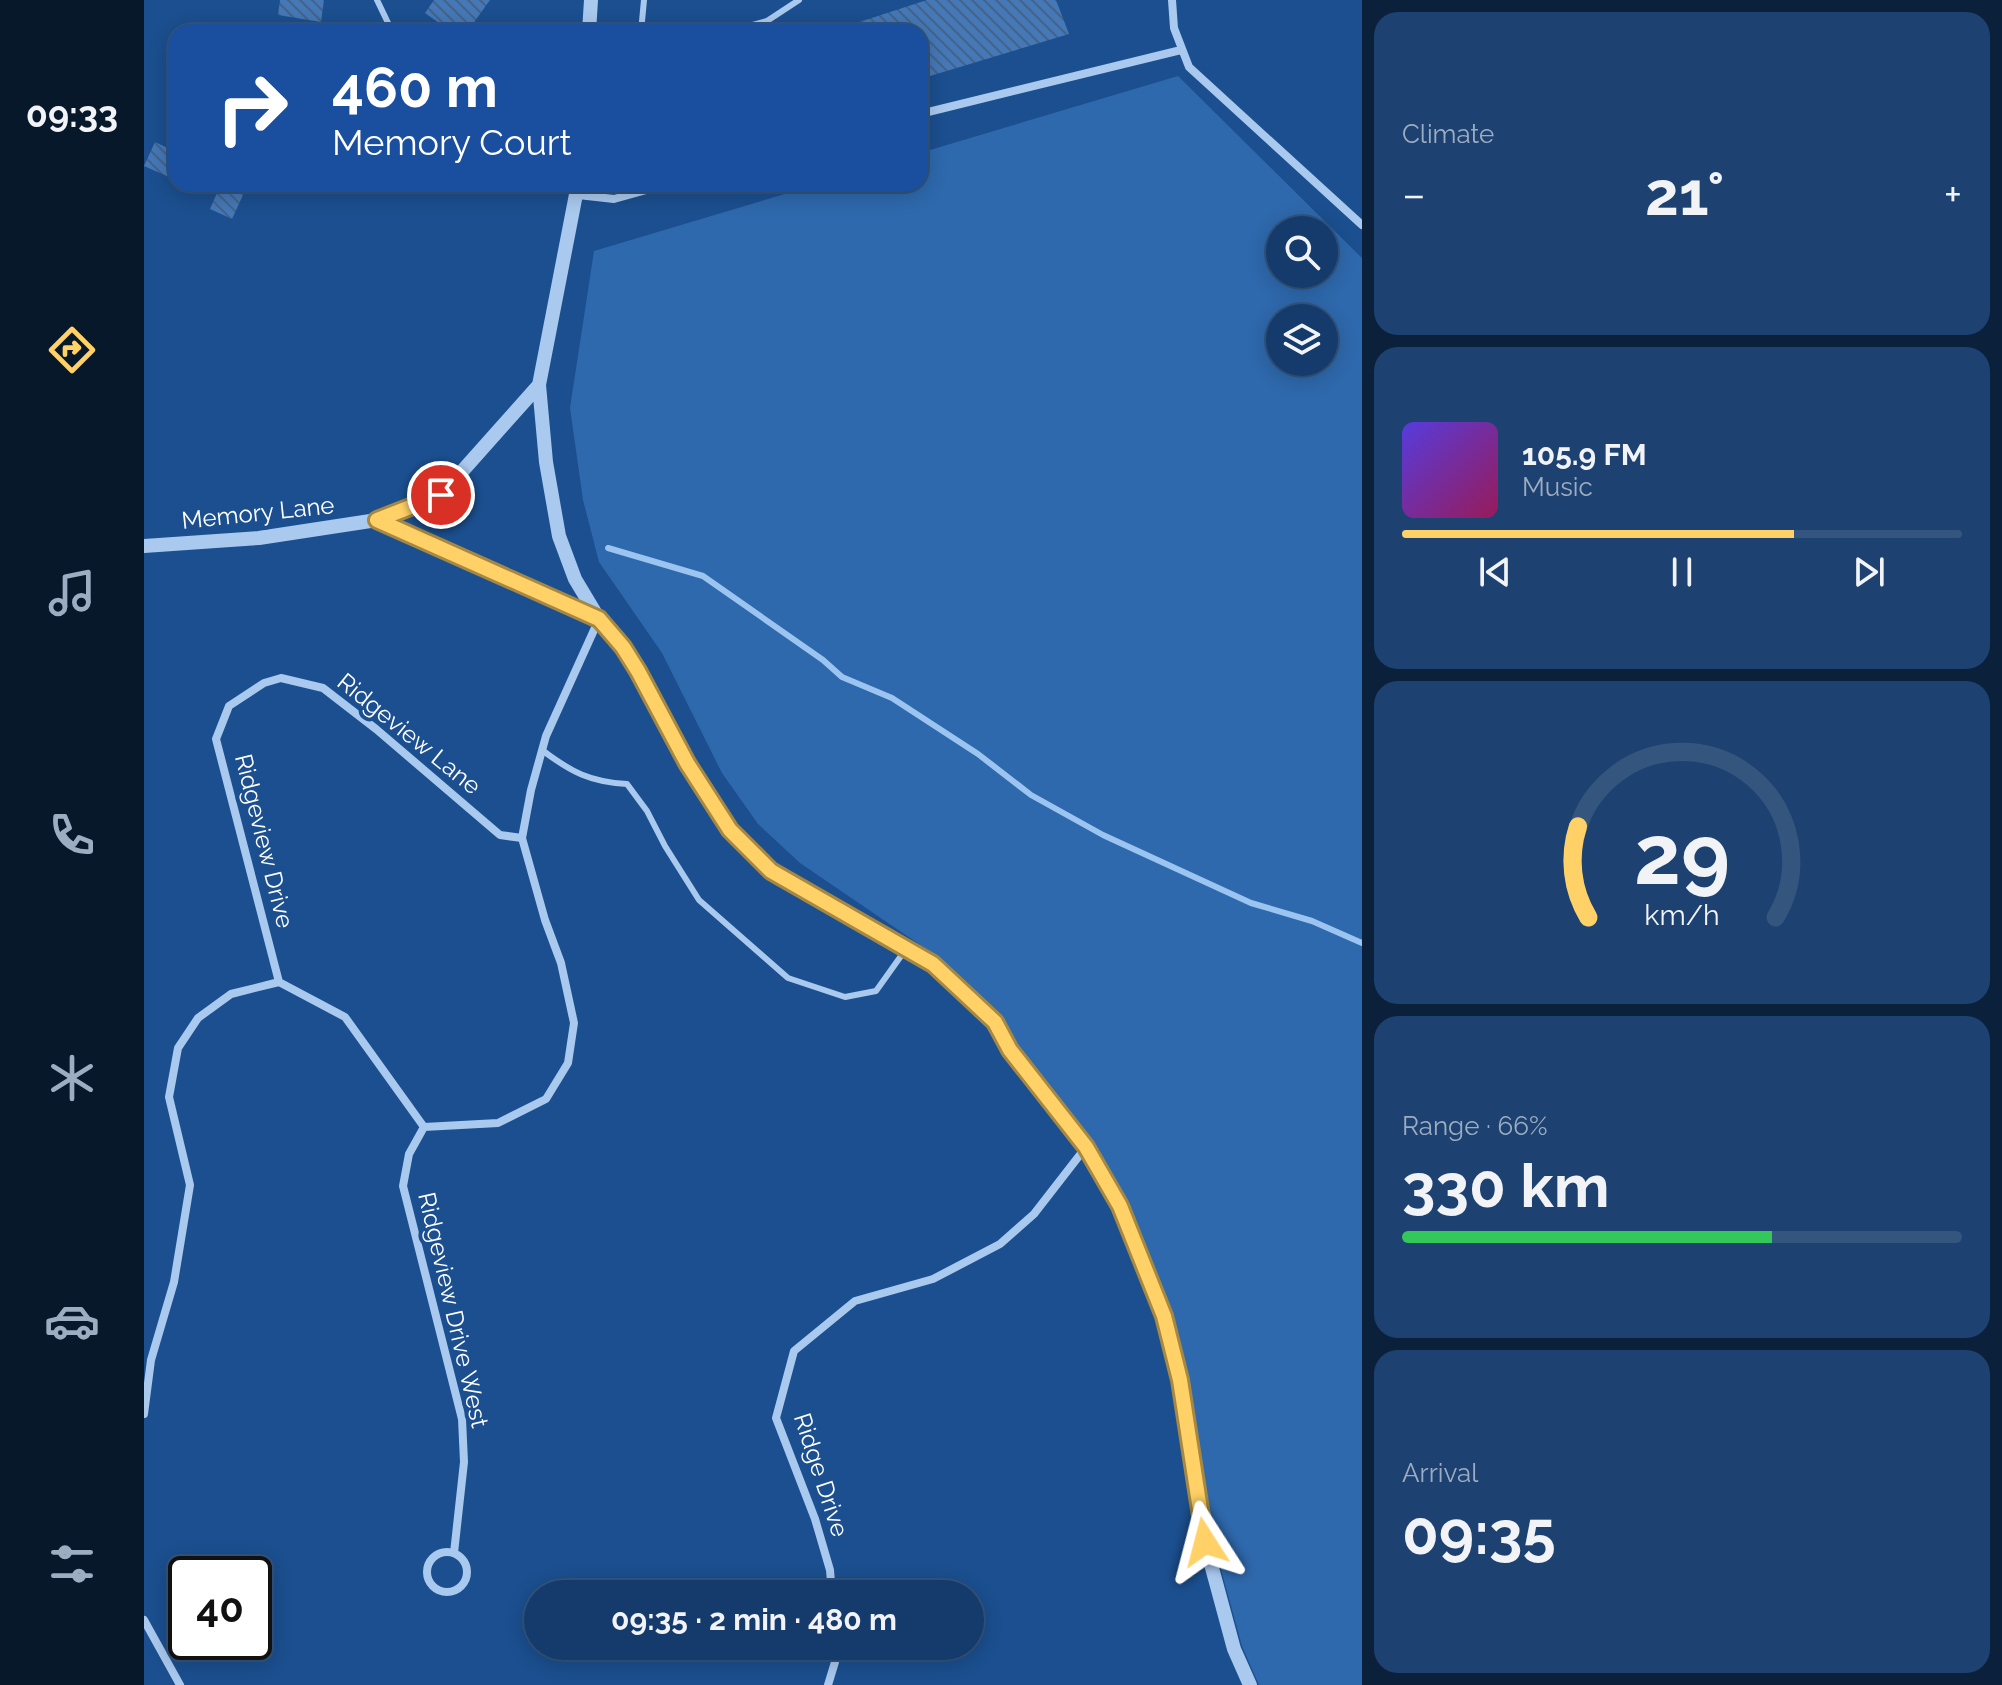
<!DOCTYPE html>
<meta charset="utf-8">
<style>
body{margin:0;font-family:Raleway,sans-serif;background:#1d4271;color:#f1f3f6;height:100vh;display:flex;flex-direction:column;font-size:30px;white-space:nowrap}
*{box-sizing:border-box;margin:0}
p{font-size:26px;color:#9dadc1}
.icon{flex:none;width:44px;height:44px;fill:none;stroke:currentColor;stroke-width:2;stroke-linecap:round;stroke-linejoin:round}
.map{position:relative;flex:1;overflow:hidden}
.sheet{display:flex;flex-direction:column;gap:12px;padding:12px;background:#0b203b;width:640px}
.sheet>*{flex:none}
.banner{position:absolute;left:24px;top:24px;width:760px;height:168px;border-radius:24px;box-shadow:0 4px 20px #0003,0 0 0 2px #33557e;background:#1a4fa0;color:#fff;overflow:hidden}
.buttons{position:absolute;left:1122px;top:216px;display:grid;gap:16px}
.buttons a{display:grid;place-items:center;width:72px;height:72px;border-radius:50%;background:#143b6b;box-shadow:0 4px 20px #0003,0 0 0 2px #33557e;font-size:40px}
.speed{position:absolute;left:24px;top:1556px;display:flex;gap:16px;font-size:40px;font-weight:700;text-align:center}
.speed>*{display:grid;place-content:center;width:104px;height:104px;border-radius:50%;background:#143b6b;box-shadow:0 4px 20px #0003,0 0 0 2px #33557e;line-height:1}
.speed .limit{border:4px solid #111;border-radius:12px;background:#fff;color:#111}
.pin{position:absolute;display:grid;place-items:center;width:68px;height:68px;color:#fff;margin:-34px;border:4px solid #fff;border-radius:50%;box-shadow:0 2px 8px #0007}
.me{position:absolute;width:88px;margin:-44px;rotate:351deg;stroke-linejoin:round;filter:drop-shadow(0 0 6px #0008)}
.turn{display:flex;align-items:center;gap:28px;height:168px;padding:0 32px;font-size:36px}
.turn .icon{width:104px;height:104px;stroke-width:2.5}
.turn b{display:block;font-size:56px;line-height:68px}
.big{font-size:60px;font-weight:700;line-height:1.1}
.sheet .widget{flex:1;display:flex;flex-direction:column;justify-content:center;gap:12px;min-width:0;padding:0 28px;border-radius:24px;background:#1d4271}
.sheet .dial{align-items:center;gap:0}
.dial svg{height:208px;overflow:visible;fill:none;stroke:#33557e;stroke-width:7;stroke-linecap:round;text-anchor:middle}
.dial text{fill:#f1f3f6;stroke:none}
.song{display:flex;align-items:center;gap:24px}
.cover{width:96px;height:96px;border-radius:12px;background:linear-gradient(135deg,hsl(250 70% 55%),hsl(330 70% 35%))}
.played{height:8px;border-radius:4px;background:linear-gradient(90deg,#ffd166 70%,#33557e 70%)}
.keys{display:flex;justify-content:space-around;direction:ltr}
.heat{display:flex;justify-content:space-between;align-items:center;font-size:44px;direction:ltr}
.charge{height:12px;border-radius:6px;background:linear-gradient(90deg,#34c759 66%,#33557e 0)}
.trip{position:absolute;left:380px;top:1580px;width:460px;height:80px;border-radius:40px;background:#143b6b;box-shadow:0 4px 20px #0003,0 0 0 2px #33557e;font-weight:700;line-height:80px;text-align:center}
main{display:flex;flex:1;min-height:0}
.menu{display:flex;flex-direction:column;width:144px;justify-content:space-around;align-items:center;background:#08182b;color:#9dadc1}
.menu .icon{width:56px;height:56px}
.menu .selected{color:#ffd166}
.menu b{font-size:36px;color:#f1f3f6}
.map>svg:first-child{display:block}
.green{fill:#2e69ad;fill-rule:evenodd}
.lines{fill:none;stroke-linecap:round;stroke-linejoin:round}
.stream{stroke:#9cc4f0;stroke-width:6}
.building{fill:url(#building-back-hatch)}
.service{stroke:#a9c9ee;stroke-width:6}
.minor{stroke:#a9c9ee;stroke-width:8}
.tertiary{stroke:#a9c9ee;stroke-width:14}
.route-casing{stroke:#a68842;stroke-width:20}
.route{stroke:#ffd166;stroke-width:14}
.labels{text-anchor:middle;stroke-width:8;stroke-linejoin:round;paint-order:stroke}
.street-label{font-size:24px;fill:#fff;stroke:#1b4f8f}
</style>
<main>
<nav class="menu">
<b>09:33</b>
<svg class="icon selected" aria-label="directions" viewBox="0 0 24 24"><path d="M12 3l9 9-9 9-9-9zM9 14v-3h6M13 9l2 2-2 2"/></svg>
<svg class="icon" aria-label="music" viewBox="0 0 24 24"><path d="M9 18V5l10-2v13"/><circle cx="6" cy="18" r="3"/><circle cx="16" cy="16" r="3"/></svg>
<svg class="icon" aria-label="phone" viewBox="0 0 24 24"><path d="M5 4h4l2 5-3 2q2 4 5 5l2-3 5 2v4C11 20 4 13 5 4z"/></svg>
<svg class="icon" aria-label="climate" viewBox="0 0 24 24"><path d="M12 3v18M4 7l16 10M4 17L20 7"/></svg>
<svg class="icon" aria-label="car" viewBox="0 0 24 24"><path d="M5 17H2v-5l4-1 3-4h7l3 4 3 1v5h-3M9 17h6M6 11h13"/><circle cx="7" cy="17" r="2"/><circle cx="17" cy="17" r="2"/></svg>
<svg class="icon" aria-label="filters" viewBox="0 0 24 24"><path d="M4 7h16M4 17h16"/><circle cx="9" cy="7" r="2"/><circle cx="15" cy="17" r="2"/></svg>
</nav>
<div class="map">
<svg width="1218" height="1685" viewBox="0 0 1218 1685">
<defs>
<pattern id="building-back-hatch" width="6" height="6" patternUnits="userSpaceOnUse" patternTransform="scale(2)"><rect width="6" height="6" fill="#4478b7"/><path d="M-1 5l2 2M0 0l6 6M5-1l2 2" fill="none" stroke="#486282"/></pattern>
</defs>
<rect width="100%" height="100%" fill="#1b4f8f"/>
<path class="green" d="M1034,76L1218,258V1685H1115L1098,1646L1069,1540L1045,1379L1028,1314L984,1202L949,1142L873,1045L858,1017L794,957L656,863L614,824L578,773L518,653L455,562L439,500L426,408L450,251L674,184H776V153ZM1136,230H1180V274H1136ZM1136,318H1180V362H1136Z"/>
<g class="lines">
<path class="stream" d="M464,548L559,576L679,660L698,677L748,698L834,754L887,795L959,835L1107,903L1168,921L1218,943"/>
</g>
<path class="building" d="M136,0H180L177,22L134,15Z
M290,0H346L323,32L309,25L305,30L281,13Z
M783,0H912L925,34L776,79V32H695L694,29Z
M11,142L32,152V180L0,166Z
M77,184H104L88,219L66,209Z"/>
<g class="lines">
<path class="service" d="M233,0L246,27L268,32
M497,32L500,0
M583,32L623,21L655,0
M398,750C427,772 446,782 483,784L503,811L521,846L555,900L644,978L701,997L732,991L762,949"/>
<path class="minor" d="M1028,0L1030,28L1045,67L1218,225
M776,114L1037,50
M434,195L470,199L524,184
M135,982L72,739L85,706L120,683L137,678L179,688L232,729L356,835L378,838
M280,1127L265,1154L259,1186L318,1419L320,1462L310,1553
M0,1414L7,1360L30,1282L46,1185L25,1097L34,1048L54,1018L87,994L135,982L201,1017L280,1127L354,1123L402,1099L424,1063L430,1023L417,963L401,920L378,838L387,790L402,736L455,619
M283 1572a20 20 0 1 1 40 0a20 20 0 1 1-40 0Z
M688,1594L686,1570L671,1519L632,1418L650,1351L711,1301L789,1279L856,1244L890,1214L942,1147
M0,1620L36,1685
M684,1685L691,1662L690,1646"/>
<path class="tertiary" d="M445,32L447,0
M434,184L395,385L402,462L415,536L431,579L455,619
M233,520L455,619L479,647L494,671L543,763L586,830L627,871L789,964L851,1022L866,1050L942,1147L976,1206L1020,1316L1036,1380L1061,1542L1090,1649L1106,1685
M0,546L115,538L233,520L297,495L395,385"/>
</g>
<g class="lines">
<defs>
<path id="route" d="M297,495L233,520L455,619L479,647L494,671L543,763L586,830L627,871L789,964L851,1022L866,1050L942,1147L976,1206L1020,1316L1036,1380L1061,1542"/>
</defs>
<use href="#route" class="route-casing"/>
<use href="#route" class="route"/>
</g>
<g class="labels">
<g class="street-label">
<text transform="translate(114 513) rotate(-6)" y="8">Memory Lane</text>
<text transform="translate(265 734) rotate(39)" y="8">Ridgeview Lane</text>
<text transform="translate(120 841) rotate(76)" y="8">Ridgeview Drive</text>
<text transform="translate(309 1310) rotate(77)" y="8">Ridgeview Drive West</text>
<text transform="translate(677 1475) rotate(72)" y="8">Ridge Drive</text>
</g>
</g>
</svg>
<div class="buttons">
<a><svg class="icon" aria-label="search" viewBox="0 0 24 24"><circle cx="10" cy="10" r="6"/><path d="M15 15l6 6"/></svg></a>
<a><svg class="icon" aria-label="layers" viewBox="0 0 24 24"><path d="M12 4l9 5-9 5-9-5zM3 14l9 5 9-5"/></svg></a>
</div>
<div class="speed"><div class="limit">40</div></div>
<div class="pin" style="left:297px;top:495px;background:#d93025"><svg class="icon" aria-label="arrive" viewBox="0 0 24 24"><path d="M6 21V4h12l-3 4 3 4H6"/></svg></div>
<svg class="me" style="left:1061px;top:1542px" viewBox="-20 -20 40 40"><path d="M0-17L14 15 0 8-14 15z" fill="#ffd166" stroke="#fff" stroke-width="4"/></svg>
<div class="trip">09:35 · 2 min · 480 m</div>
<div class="banner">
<div class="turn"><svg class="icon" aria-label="right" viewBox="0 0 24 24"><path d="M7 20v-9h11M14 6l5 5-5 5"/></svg><div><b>460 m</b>Memory Court</div></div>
</div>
</div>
<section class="sheet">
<div class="widget"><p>Climate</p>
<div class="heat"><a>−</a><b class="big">21°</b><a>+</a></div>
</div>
<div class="widget">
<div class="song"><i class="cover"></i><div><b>105.9 FM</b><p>Music</p></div></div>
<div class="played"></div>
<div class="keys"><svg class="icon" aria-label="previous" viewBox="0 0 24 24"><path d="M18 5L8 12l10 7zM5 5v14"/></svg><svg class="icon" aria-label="pause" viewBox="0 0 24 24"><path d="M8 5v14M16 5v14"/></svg><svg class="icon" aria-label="next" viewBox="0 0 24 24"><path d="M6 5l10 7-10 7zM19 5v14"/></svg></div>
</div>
<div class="widget dial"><svg viewBox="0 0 100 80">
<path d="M14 69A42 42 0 1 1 86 69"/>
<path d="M14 69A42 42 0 0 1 10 34" stroke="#ffd166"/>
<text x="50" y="56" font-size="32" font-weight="700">29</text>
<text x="50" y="72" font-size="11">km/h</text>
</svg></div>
<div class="widget"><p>Range · 66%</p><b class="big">330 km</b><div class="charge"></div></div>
<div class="widget"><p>Arrival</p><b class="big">09:35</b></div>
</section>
</main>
